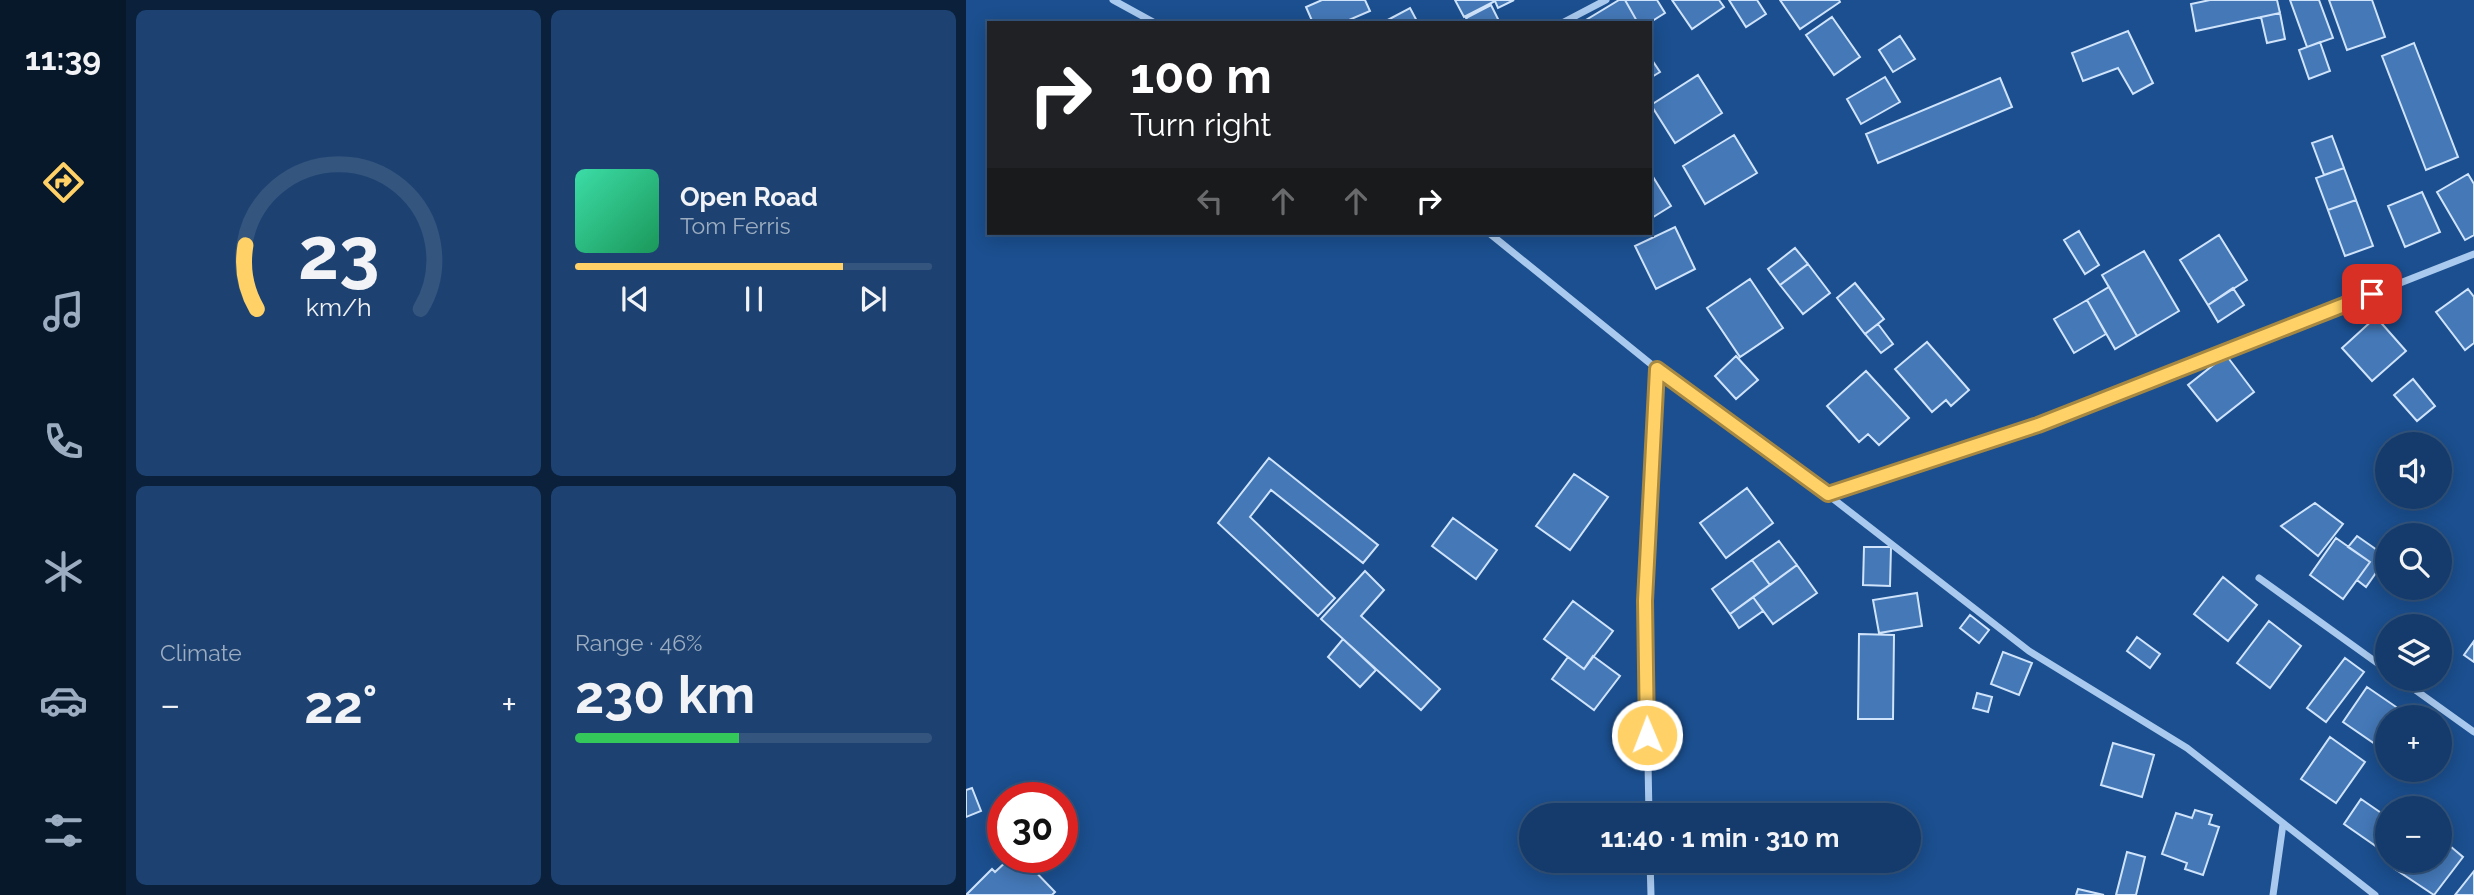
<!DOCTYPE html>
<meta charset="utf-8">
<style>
body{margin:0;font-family:Raleway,sans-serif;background:#1d4271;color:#f1f3f6;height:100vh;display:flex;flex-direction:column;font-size:26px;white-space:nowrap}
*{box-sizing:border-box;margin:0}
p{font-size:23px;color:#9dadc1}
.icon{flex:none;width:38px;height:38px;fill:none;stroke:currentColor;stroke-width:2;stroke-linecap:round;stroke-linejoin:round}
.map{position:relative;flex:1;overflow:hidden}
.details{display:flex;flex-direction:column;gap:10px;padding:10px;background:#0b203b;width:840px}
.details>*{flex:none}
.guide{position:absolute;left:21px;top:21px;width:665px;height:214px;border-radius:0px;box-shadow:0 4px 18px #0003,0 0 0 2px #33557e;background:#202124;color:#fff;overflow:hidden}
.buttons{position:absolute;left:1409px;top:432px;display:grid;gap:14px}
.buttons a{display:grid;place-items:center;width:77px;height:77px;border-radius:50%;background:#143b6b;box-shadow:0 4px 18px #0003,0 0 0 2px #33557e;font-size:35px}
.speed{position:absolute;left:21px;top:782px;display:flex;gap:14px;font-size:35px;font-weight:700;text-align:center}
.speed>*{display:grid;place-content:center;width:91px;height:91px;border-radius:50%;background:#143b6b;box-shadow:0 4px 18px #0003,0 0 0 2px #33557e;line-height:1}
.speed .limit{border:10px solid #d22;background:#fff;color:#111}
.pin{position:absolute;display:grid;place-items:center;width:60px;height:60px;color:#fff;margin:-30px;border-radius:14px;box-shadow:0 4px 10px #0006}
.me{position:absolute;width:77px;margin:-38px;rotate:359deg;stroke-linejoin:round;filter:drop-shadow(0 0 5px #0008)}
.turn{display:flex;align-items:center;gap:24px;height:147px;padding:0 28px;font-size:32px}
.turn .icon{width:91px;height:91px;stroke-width:2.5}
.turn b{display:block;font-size:49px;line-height:60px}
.lanes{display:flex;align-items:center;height:66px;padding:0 28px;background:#0003;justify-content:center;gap:35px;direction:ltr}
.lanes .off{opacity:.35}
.big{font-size:52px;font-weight:700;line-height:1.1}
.details .card{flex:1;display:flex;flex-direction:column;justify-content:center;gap:10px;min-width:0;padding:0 24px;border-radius:10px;background:#1d4271}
.details .dial{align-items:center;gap:0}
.dial svg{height:182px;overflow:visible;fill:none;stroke:#33557e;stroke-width:7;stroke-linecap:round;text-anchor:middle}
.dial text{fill:#f1f3f6;stroke:none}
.song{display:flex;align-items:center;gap:21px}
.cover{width:84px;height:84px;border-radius:10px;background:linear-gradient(135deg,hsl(160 70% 55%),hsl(150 70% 35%))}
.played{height:7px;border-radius:4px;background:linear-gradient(90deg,#ffd166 75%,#33557e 75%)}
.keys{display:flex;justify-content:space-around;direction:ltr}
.heat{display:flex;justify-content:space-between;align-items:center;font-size:38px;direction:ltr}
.charge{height:10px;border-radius:5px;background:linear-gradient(90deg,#34c759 46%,#33557e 0)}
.details .tiles{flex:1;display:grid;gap:10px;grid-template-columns:repeat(2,1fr)}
.trip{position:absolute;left:553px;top:803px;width:402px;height:70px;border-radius:35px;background:#143b6b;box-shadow:0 4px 18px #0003,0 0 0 2px #33557e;font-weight:700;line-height:70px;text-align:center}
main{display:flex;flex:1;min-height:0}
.menu{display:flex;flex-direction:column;width:126px;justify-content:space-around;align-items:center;background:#08182b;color:#9dadc1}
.menu .icon{width:49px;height:49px}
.menu .on{color:#ffd166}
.menu b{font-size:32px;color:#f1f3f6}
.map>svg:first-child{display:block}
.building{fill:#4478b7;stroke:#cfe3fa;stroke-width:2}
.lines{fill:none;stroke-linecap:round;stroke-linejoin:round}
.street{stroke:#a9c9ee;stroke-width:7}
.route-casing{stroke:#a68842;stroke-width:18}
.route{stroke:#ffd166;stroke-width:12}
</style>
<main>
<nav class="menu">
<b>11:39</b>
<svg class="icon on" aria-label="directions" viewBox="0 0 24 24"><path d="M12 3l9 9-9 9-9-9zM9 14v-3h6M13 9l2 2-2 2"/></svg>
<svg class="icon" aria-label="music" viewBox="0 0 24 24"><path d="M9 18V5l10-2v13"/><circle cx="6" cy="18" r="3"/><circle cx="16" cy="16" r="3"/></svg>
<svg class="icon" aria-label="phone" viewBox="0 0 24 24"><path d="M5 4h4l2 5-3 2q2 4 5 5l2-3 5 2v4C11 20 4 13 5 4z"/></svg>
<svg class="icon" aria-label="climate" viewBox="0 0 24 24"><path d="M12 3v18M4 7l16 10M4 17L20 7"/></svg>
<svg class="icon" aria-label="car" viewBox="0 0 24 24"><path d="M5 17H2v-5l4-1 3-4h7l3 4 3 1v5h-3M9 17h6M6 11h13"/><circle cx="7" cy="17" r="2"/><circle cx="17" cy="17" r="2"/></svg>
<svg class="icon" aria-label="filters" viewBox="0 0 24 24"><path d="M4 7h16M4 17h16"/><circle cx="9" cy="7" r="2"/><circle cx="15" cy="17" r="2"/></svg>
</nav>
<section class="details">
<div class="tiles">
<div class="card dial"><svg viewBox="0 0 100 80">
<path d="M14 69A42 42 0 1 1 86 69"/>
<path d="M14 69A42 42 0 0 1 9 41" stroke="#ffd166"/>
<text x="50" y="56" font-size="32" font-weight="700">23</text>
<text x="50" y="72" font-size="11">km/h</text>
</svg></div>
<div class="card">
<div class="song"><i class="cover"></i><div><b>Open Road</b><p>Tom Ferris</p></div></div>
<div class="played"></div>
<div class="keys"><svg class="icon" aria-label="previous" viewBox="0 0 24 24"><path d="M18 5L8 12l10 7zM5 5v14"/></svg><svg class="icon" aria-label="pause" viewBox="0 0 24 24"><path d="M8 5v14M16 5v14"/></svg><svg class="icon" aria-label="next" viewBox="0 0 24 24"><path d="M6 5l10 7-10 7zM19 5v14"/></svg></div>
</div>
<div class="card"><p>Climate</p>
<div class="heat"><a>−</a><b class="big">22°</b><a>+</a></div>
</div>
<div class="card"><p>Range · 46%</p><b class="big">230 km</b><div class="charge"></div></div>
</div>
</section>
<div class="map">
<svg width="1508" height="895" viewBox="0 0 1508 895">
<rect width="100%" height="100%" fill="#1b4f8f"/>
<path class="building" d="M356,0H399L404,11L376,23H347L340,7Z
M489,0H548L532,8L529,1L498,17Z
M653,0H659L672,23H615Z
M659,0H691L699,13L683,23H672Z
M706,0H753L758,7L726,29Z
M763,0H791L800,14L780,27Z
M814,0H873L874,2L834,29Z
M1244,0H1311L1314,13L1230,31L1225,4Z
M1324,0H1353L1367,38L1341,47Z
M1363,0H1406L1419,37L1381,50Z
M525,5L534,23H503L500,18Z
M444,8L452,23H416Z
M1314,13L1319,39L1301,43L1295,17Z
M866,17L894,57L868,75L840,35Z
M1162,31L1187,83L1167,94L1152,68L1117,81L1106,53Z
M934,36L949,59L927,72L913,50Z
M1354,42L1364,71L1343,79L1333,50Z
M1448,43L1492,157L1460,170L1416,56Z
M684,57L694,72L684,78Z
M732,75L756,113L709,143L685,105Z
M919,77L934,102L895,124L881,99Z
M1034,78L1046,107L912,163L900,134Z
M768,135L791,173L739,204L717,166Z
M1366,136L1378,168L1358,175L1346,143Z
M1378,168L1390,200L1362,210L1350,178Z
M684,172L705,206L684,219Z
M1502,174L1508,184V235L1499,240L1471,192Z
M1456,192L1474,232L1439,247L1422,206Z
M1390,200L1407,246L1379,256L1362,210Z
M709,227L729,269L690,289L669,246Z
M1113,231L1133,265L1119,274L1098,240Z
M1253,235L1281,280L1242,305L1214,260Z
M829,248L842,264L814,285L802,269Z
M1178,251L1213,311L1171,336L1136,275Z
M842,264L864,293L837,314L814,285Z
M784,279L817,328L774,357L741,308Z
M889,283L918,319L899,334L871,298Z
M1143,287L1171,336L1149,349L1121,300Z
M1267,288L1278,305L1252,322L1242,305Z
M1502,289L1508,297V343L1499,350L1470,312Z
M1121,300L1140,334L1108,353L1088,319Z
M1410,317L1440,351L1406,381L1376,348Z
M912,324L927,344L915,353L899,334Z
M961,342L1003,390L985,406L980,400L966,412L929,369Z
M1260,355L1288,392L1251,421L1222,385Z
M770,356L792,380L770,399L749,376Z
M900,371L943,418L913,445L902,434L893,442L861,406Z
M1447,379L1469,406L1451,421L1428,395Z
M303,458L412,545L397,563L305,490L284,517L369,598L352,616L252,523Z
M608,474L642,497L604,550L570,526Z
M781,488L807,523L760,558L734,523Z
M1349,503L1377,524L1352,556L1315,526Z
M487,518L531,550L510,579L466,546Z
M1391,536L1421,557L1400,587L1391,580L1404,562L1382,547Z
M1370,538L1404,562L1377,599L1344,575Z
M813,541L831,565L804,585L786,560Z
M898,547H925L924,586L897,585Z
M786,560L804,585L764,614L746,589Z
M831,565L851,593L807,624L787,597Z
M399,571L418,590L395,616L474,689L455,710L355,619Z
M1257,577L1291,605L1262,641L1228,614Z
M951,593L956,626L913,633L907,600Z
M787,597L797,611L773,628L764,614Z
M607,601L647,631L618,669L578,639Z
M1004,615L1023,630L1013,643L994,628Z
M1303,621L1335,646L1304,688L1271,663Z
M893,634L928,635L927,719H892Z
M1171,637L1194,654L1184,668L1161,651Z
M377,639L410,670L394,687L362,657Z
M1508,641V662L1498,655Z
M1037,652L1066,663L1053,695L1025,684Z
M627,656L654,676L628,710L586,679L602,657L618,669Z
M1379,658L1398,672L1360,722L1341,708Z
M1401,687L1436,711L1432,718H1421V733L1412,746L1377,722Z
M1011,693L1026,697L1022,712L1007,708Z
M1364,737L1399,762L1370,803L1335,779Z
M1147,743L1188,755L1176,797L1135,785Z
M6,788L15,811L0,817V790Z
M1395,799L1421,817V838L1414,849L1378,824Z
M1229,810L1246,815L1243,824L1253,827L1237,875L1219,869L1221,863L1196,854L1210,813L1226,818Z
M1484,846L1497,857L1468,895L1429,869L1436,861H1474V847L1480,851Z
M1161,852L1179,857L1170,895H1150Z
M43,859L54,870L61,863L89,892L86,895H0L26,869L29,872Z
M1508,871V895H1489Z
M1112,889L1138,895H1110Z"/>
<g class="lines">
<path class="street" d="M147,0L189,23
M596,23L640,0
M523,233L691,369L821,463L1063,651L1221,748L1409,895
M862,494L1072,425L1508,254
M1293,578L1421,670
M1434,679L1508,732
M683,816L679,601L691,369
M684,861L685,895
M1307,895L1317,824"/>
</g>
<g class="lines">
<defs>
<path id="route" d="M681,735L679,601L691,369L862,494L1072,425L1406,294"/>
</defs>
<use href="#route" class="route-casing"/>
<use href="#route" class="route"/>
</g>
</svg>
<div class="buttons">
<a><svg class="icon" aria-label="sound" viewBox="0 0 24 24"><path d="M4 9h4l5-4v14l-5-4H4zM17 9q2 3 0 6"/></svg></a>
<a><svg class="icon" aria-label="search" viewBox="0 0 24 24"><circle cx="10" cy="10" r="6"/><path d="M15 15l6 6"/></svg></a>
<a><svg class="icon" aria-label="layers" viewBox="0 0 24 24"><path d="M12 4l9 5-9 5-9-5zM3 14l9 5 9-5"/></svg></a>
<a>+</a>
<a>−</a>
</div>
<div class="speed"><div class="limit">30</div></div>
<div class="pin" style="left:1406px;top:294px;background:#d93025"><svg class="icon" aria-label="arrive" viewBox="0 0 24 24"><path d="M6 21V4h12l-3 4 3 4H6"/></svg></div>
<svg class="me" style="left:681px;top:735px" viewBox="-20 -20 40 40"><circle r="17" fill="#ffd166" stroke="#fff" stroke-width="3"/><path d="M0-11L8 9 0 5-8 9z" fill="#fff"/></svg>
<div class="trip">11:40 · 1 min · 310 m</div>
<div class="guide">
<div class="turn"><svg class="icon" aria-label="right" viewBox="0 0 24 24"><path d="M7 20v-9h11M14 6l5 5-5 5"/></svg><div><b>100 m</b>Turn right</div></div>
<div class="lanes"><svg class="icon off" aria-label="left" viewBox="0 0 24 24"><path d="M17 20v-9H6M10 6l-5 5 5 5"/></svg><svg class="icon off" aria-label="ahead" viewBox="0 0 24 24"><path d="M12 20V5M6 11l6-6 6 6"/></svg><svg class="icon off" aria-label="ahead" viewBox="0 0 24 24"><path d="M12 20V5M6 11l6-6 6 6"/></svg><svg class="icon" aria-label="right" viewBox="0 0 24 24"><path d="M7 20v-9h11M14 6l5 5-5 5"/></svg></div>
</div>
</div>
</main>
